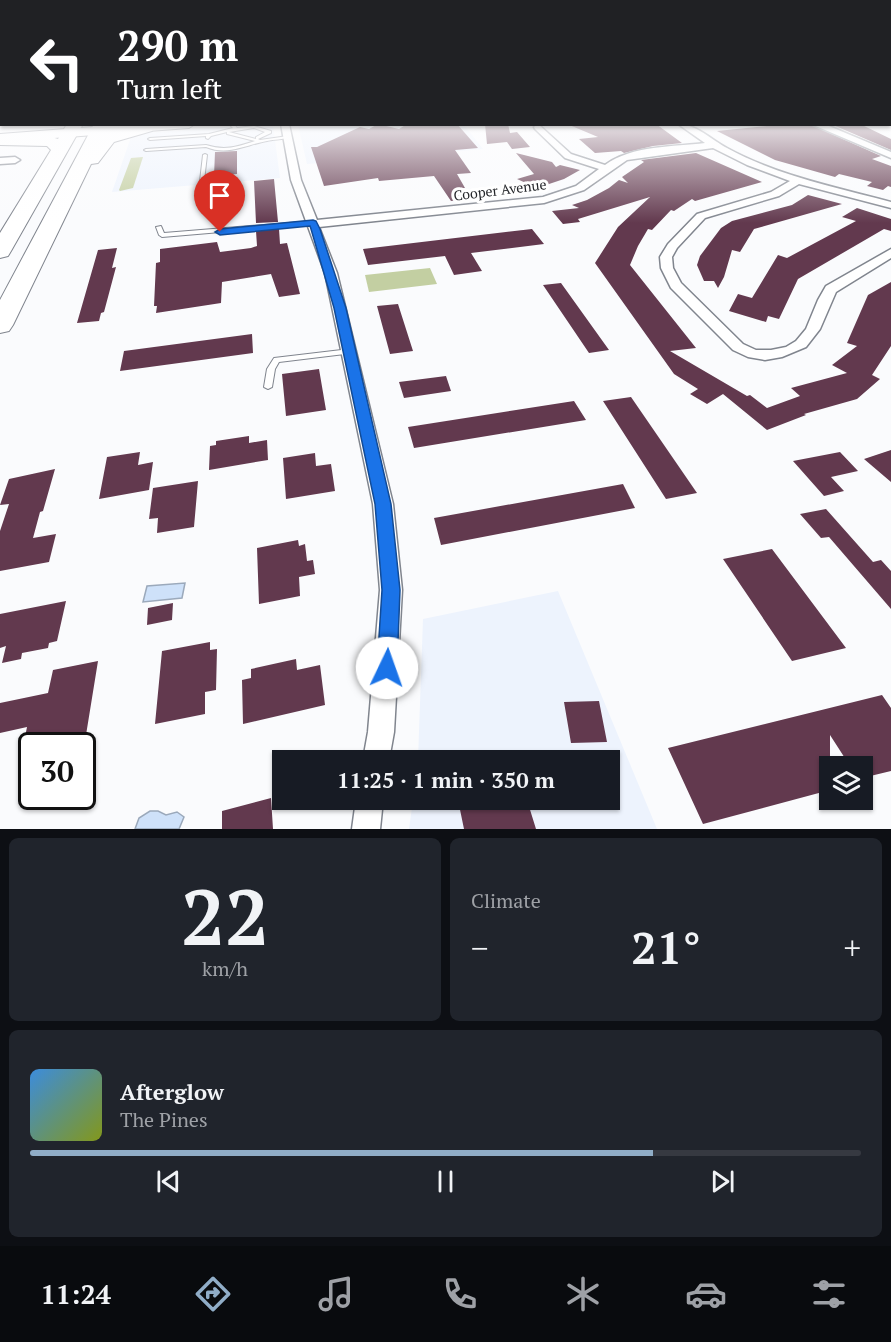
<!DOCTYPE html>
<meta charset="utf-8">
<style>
body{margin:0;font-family:"PT Serif",serif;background:#20242c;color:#f1f3f6;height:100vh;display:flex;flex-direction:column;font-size:22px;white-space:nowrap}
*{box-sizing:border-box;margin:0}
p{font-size:20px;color:#9ea1a6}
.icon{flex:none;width:33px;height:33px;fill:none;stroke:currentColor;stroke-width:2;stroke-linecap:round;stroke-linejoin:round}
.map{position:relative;height:829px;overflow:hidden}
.details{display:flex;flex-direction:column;gap:9px;padding:9px;background:#0d0f14;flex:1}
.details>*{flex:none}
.guide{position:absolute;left:0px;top:0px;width:891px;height:126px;box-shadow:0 2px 4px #0004;background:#202124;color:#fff;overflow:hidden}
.tools{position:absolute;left:819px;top:756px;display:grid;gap:12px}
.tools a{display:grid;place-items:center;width:54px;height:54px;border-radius:0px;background:#171b24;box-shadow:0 2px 4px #0004;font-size:30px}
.speed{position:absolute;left:18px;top:732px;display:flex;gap:12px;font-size:30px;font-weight:700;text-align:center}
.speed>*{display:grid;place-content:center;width:78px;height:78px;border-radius:50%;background:#171b24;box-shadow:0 2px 4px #0004;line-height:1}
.speed .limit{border:3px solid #111;border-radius:9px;background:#fff;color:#111}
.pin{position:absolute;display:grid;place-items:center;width:51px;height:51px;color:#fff;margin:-62px -26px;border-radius:50% 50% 50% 0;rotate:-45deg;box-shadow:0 0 6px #0007}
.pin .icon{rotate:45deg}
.me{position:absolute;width:66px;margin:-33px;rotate:3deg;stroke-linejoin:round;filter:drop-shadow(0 0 4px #0008)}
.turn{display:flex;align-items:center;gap:21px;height:126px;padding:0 18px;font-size:27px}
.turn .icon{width:78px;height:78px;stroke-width:2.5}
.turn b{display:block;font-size:42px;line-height:51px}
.big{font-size:45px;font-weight:700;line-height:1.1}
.details .tile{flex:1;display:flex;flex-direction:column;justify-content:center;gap:9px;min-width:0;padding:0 21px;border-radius:9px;background:#20242c}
.details .dial{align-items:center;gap:0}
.dial b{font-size:78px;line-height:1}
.song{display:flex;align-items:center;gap:18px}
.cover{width:72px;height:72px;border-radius:9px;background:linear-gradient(135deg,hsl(210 70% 55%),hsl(70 70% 35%))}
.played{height:6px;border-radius:3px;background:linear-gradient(90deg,#90adc7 75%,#363941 75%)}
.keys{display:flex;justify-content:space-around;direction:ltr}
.heat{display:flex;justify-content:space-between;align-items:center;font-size:33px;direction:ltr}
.details .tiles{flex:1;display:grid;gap:9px;grid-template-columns:1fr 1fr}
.tile:last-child{grid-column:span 2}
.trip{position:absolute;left:272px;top:750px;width:348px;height:60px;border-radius:0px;background:#171b24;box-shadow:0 2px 4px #0004;font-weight:700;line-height:60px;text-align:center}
.tabs{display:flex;height:96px;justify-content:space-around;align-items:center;background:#090b0e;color:#9ea1a6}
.tabs .icon{width:42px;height:42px}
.tabs .current{color:#90adc7}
.tabs b{font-size:27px;color:#f1f3f6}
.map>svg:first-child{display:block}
.built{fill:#edf3fd}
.green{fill:#c3cfa2}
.forest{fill:#c0cc9c}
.water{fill:#cee1f9;stroke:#9ba9bb;stroke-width:1.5}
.building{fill:#62394e}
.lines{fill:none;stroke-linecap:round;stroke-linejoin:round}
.lane-casing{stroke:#80858e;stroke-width:2}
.street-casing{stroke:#80858e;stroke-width:3}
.secondary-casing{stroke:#80858e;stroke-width:2}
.highway-casing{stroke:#80858e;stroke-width:2}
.lane{fill:#fff;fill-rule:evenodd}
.street{fill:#fff;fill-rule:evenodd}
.secondary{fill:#fff;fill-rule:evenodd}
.highway{fill:#fff;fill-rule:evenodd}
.route{fill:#1a73e8;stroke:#114b97;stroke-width:1.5}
.labels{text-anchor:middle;stroke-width:6;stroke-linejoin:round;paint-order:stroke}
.far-street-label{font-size:14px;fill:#232529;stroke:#fff}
</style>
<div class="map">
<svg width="891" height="829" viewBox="0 0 891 829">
<rect width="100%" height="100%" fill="#fafbfd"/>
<path class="built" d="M251,125H273L280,178L112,192L132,134Z
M298,125H464L483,149L307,164Z
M558,591L657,829H409L413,800H609V760H418L423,619Z"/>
<path class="green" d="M430,268L437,284L369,292L365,275Z"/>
<path class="forest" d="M143,157L133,188L120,191L119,190L131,158Z"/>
<path class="water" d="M185,583L182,598L143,602L147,586Z
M150,811H158L166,815L177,812L184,817L179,829H135L139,818Z"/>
<path class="building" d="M378,124L399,129L407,124H457L478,148L455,150L471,173L457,174L465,188H462L467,196H464L466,199L451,201L434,176L379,181L378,178L324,186L311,147H317L360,127L369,129Z
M485,124H508L510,133L517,132L530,147L512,149L507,142L487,144Z
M567,124H656L682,143L653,146L624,153L621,151L595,153L579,139L598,137Z
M786,124H809L881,156L872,159L891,166V187L888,186L883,190L867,186L872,182L839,174L835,177L775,160L717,131Z
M831,124H860L891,139V150Z
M237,151V174L214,176L215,152Z
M516,153L552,162L556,167L560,165L580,170L564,179L537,188L517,179L534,174Z
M696,153L762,182L695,201L692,199L674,211L671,210L652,230L648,229L638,246L630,265L696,348L670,351L747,396L750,395L767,408L800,396L791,388L847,373L832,365L857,346L847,343L868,295L891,282V346L872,375L880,379L857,399L804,414L806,415L767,430L723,394L707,404L690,394L698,389L674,374L595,263L618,227L650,197L578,219L580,222L563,224L552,211L579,208L572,205L587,200L609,188L619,180L628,183L622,177L644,162L641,160Z
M274,179L278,222L256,223L254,181Z
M808,195L842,204L754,229L740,252L732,250L724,277L718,288L714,281H704L697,265L700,256L721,228L732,221L792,205Z
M857,208L891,219V231L884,229L798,279L779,319L768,316L766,322L729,311L738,294L752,298L778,255L787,258L856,221L842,217Z
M279,229L280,244L287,243L300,294L279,297L271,274L222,282L221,303L156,313L157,306H154L156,263L160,262V249L217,242L220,252L251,248L257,246L256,231Z
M532,229L544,244L471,253L482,271L454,275L445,256L368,265L363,249Z
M117,248L112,268L116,267L104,312L101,313L99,321L77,323L98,250Z
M561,283L609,350L589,353L543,285Z
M398,304L413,351L390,354L377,306Z
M252,334L253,353L120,371L124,351Z
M319,369L326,410L286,416L282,374Z
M446,376L451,391L404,398L399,382Z
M631,397L697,493L666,499L603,401Z
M574,401L586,420L414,448L408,427Z
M249,436V443L267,440L268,460L209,470L210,446L216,445V441Z
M891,450V482L864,459Z
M140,452L138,465L153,462L149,490L99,499L107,457Z
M840,452L858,471L831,477L844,491L824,496L793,461Z
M315,453L316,466L331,464L335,491L286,499L283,458Z
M55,469L43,511L40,512L33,538L56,534L49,562L0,571V531L9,504L0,505L9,479Z
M198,481L194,527L157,533L158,518L149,519L153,488Z
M623,484L635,508L441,545L434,518Z
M826,509L873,562L881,560L891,571V609L829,537L821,538L800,514Z
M298,540L299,546L305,544L307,561L313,560L315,574L299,577L300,596L259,604L257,548Z
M772,549L846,648L792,661L723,559Z
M66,601L57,641L49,643L48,648L22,653L21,659L2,663L6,646L0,648V614Z
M173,603L172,620L147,625L148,608Z
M210,642V650L217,649L216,690L205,692V714L155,724L162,651Z
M296,659L297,670L320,665L325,705L243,724L242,680L251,678V669Z
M98,661L86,735L54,742L55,735L24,742L27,727L0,733V703L48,693L53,670Z
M882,695L891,708V771L862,778V766H850L830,735V790L703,824L668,748Z
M599,701L607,742L571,743L564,702Z
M271,798L273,829H222V811Z
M458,800H527L536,829H464Z"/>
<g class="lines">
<defs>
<path id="lane" d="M229,124H234L237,128L254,126L271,131V133L258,139L260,140L288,136L290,137C283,140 274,139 267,141C245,145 228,156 206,147L146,151L144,150L146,149L206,145C225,151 236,147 255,141L227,134V132L211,136L208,139L206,138V136L150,140L148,139L150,138L209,134L233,128ZM254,128L265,132L256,137V139L229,132Z
M205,154L207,155L204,181L202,182L200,181L203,155Z
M313,221L315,222V224L162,237L159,235L156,227L161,226L164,233Z
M350,349H353L354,351L353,353L279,362L275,369L272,387L268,389L264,387L267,369L274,358Z"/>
<path id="street" d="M890,107H891V109H890Z
M281,124H289L301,180L317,220L543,197L576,186L599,169L565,158L535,129L534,127L538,124L571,154L605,165C632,145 674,147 705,143L678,124C696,124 712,140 727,148C778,176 836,187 891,202V208L799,184L779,196L705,218L677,248L672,257L673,268L681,283L743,344L756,350H771L786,347L796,341L806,329L818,300L826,286L891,249V258L836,292L820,329L806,347L782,357L765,360L748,357L733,350L671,288L661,268L660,257L668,244L697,214L771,192L790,181L747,165L713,148L627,160L584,190L544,203L319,227L337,273L393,504L402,590L394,732L389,760H363L368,732L380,590L373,504L325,273L291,180Z
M811,124H824L891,152V158Z
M0,158L15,157L20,160L15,163L0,164Z
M356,800H383L380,829H352Z"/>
<path id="secondary" d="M132,124H195L189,128L0,142V134Z"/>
<path id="highway" d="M67,124H83L11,251L8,256L0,258V233L51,150L47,146L0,145V135L48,136L58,139Z
M94,124H110L106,133L140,124H151L154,128L152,131L114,142L98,163L91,164L13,325L9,331L0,333V300Z"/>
</defs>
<use href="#lane" class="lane-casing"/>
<use href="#street" class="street-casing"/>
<use href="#secondary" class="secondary-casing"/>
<use href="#highway" class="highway-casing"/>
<use href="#lane" class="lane"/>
<use href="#street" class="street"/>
<use href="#secondary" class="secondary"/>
<use href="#highway" class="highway"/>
</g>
<linearGradient id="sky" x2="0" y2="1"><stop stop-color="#9dc6ef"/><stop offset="0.48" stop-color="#fdfdfe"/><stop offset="1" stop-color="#fdfdfe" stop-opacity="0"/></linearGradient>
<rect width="891" height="223" fill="url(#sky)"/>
<path class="route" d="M313,220L316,221L320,229L346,308L391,504L400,590L397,668L394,674L387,677L380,674L377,668L382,590L375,504L334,308L311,229L310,226L220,235L215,232L220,229Z"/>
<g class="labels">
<g class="far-street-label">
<text transform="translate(500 190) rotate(-7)" y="5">Cooper Avenue</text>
</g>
</g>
</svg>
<div class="tools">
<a><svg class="icon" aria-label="layers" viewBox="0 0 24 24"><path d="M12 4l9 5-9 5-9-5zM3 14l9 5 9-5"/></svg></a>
</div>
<div class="speed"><div class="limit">30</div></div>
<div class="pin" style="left:220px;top:232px;background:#d93025"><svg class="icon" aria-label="arrive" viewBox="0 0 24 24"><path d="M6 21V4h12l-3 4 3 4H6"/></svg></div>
<svg class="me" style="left:387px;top:668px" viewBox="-20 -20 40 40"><circle r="19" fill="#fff"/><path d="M0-13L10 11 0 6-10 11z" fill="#1a73e8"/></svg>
<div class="trip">11:25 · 1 min · 350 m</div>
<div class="guide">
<div class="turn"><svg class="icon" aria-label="left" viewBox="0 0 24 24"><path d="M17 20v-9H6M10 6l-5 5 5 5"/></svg><div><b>290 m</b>Turn left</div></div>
</div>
</div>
<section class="details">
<div class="tiles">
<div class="tile dial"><b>22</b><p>km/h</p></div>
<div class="tile"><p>Climate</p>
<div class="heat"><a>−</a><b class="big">21°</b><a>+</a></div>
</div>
<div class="tile">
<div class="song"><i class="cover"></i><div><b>Afterglow</b><p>The Pines</p></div></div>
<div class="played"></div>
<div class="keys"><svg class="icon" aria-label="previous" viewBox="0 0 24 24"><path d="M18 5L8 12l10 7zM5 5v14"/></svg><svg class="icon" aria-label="pause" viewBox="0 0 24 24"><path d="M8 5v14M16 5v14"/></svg><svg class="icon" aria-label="next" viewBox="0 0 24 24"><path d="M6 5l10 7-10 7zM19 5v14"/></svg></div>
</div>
</div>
</section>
<nav class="tabs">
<b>11:24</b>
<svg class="icon current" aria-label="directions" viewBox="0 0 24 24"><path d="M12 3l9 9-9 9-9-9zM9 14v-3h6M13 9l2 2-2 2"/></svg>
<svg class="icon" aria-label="music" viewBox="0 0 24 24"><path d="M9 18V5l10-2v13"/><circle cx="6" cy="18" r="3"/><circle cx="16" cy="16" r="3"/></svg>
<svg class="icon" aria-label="phone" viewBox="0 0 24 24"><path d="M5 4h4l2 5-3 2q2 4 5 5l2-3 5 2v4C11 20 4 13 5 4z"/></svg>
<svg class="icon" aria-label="climate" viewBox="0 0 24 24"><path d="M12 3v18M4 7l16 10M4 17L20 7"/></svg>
<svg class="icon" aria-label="car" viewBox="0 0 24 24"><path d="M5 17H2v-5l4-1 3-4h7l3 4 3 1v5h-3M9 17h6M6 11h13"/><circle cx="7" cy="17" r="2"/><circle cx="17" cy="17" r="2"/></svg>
<svg class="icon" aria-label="filters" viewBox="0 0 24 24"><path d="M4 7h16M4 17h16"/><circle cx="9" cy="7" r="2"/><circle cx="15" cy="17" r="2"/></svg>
</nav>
